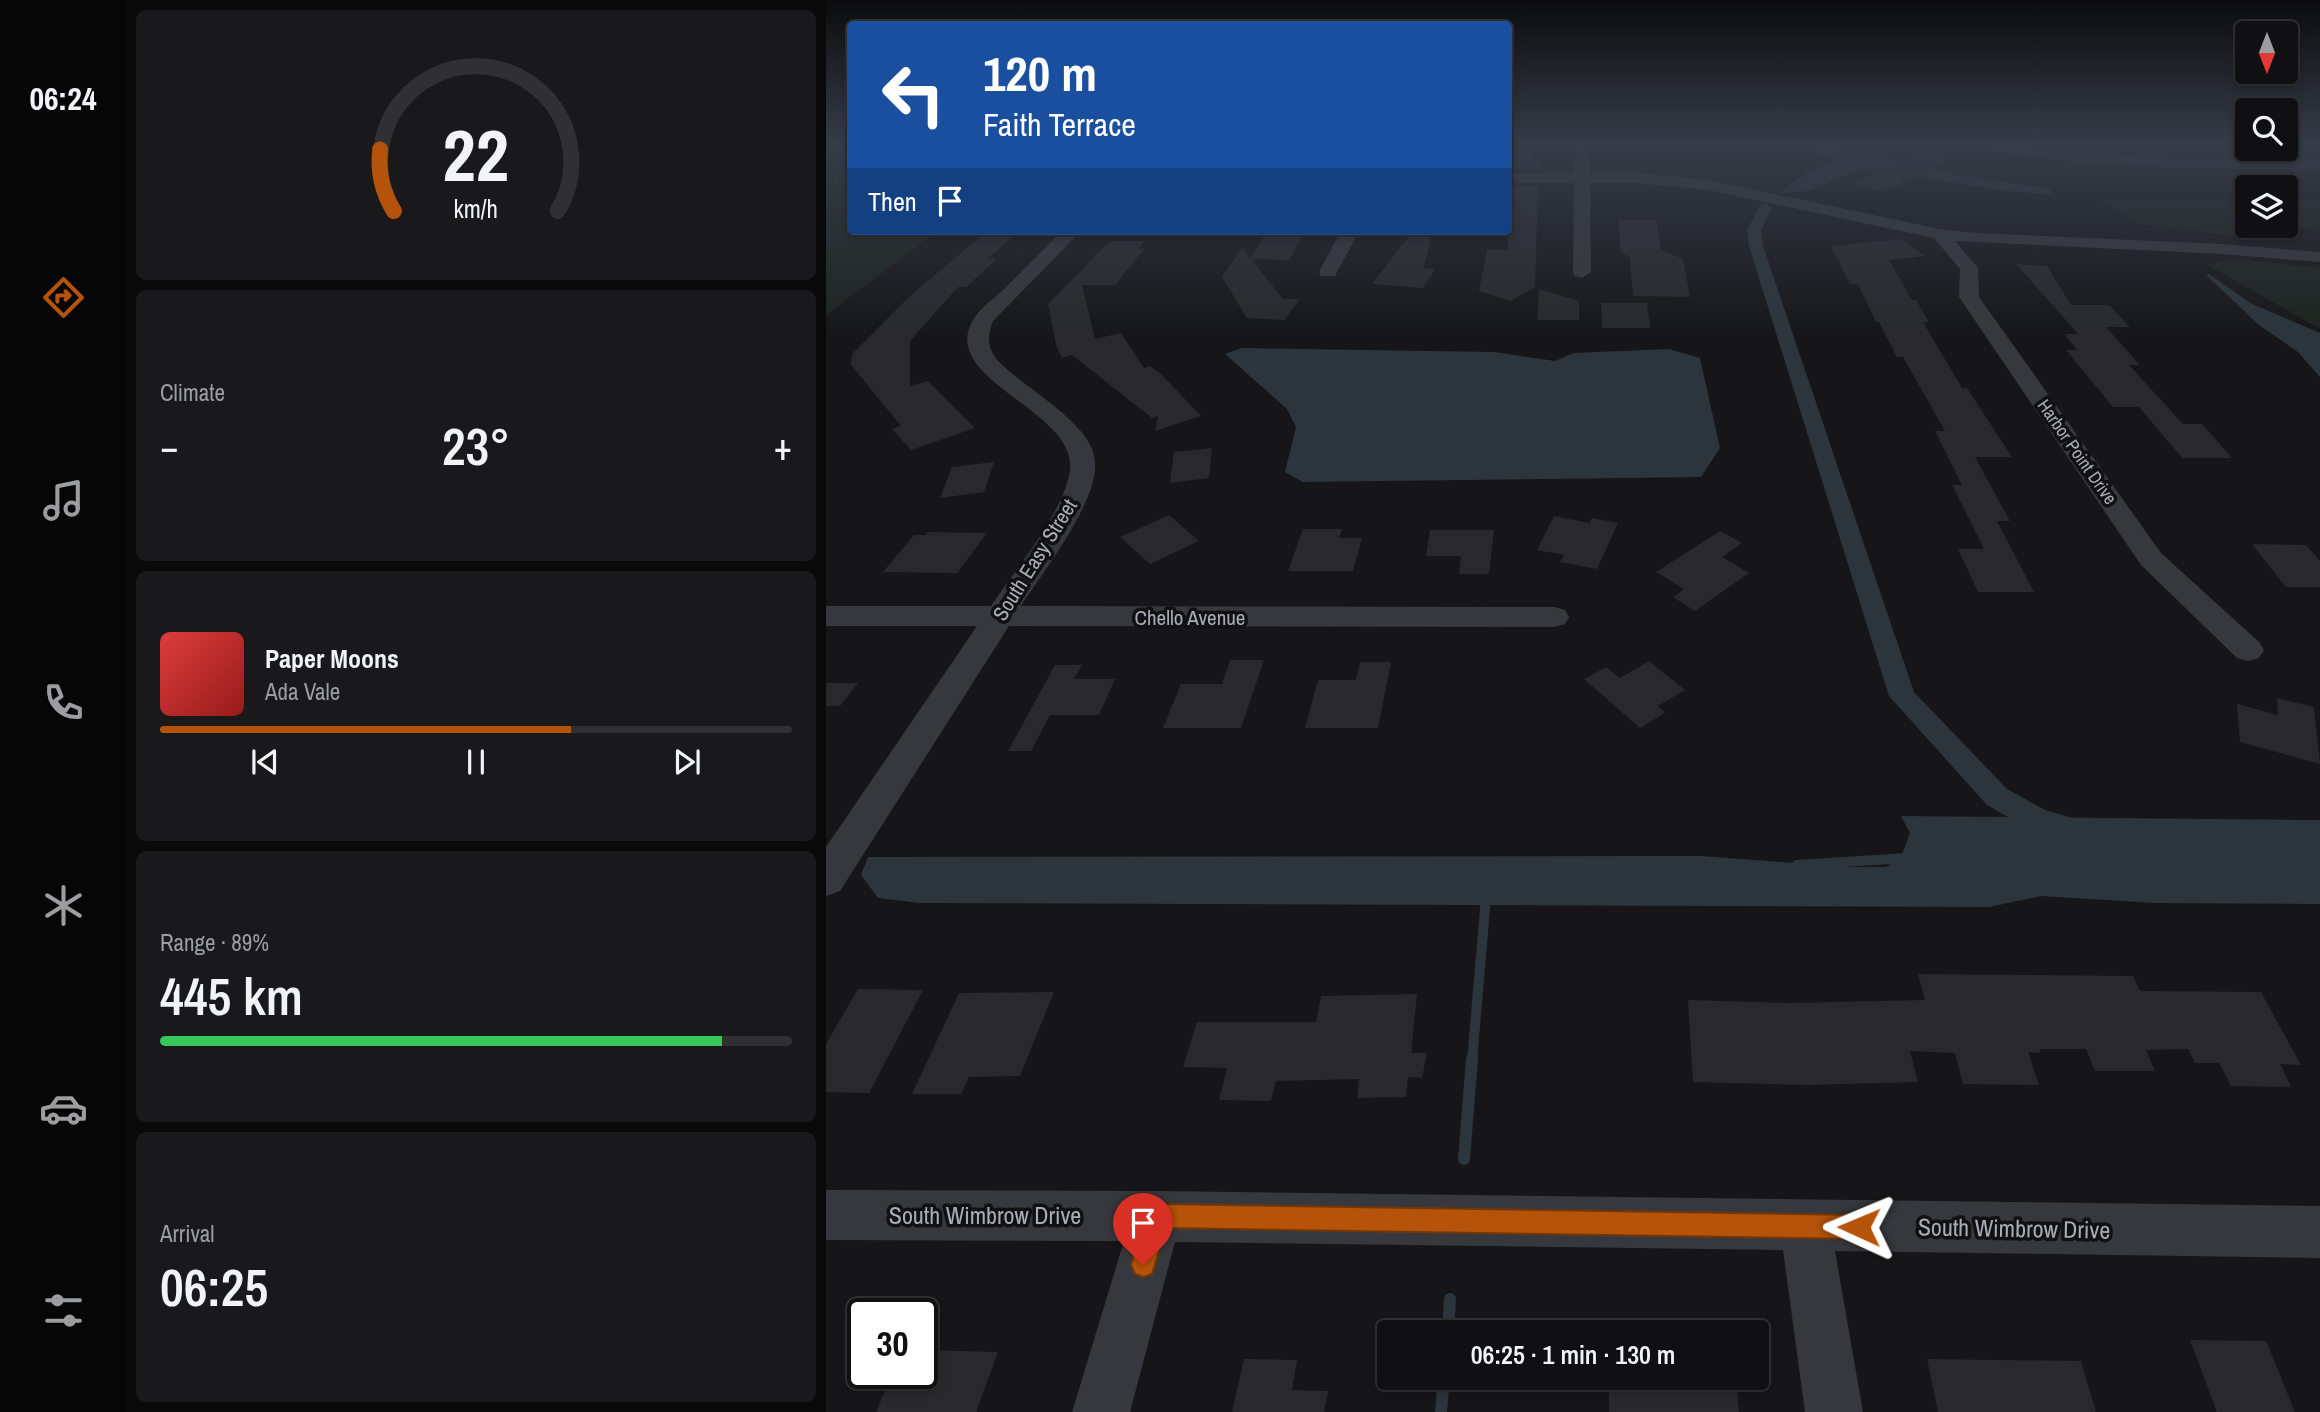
<!DOCTYPE html>
<meta charset="utf-8">
<style>
body{margin:0;font-family:"Archivo Narrow",sans-serif;background:#19191b;color:#f1f3f6;height:100vh;display:flex;flex-direction:column;font-size:26px;white-space:nowrap}
*{box-sizing:border-box;margin:0}
p{font-size:23px;color:#9c9d9f}
.icon{flex:none;width:38px;height:38px;fill:none;stroke:currentColor;stroke-width:2;stroke-linecap:round;stroke-linejoin:round}
.map{position:relative;flex:1;overflow:hidden}
.sheet{display:flex;flex-direction:column;gap:10px;padding:10px;background:#09090a;width:700px}
.sheet>*{flex:none}
.guide{position:absolute;left:21px;top:21px;width:665px;height:214px;border-radius:7px;box-shadow:0 4px 10px #0003,0 0 0 2px #303032;background:#1a4fa0;color:#fff;overflow:hidden}
.needle{width:46px;rotate:180deg}
.controls{position:absolute;left:1409px;top:21px;display:grid;gap:14px}
.controls a{display:grid;place-items:center;width:63px;height:63px;border-radius:7px;background:#101012;box-shadow:0 4px 10px #0003,0 0 0 2px #303032;font-size:35px}
.speed{position:absolute;left:21px;top:1298px;display:flex;gap:14px;font-size:35px;font-weight:700;text-align:center}
.speed>*{display:grid;place-content:center;width:91px;height:91px;border-radius:50%;background:#101012;box-shadow:0 4px 10px #0003,0 0 0 2px #303032;line-height:1}
.speed .limit{border:4px solid #111;border-radius:10px;background:#fff;color:#111}
.pin{position:absolute;display:grid;place-items:center;width:60px;height:60px;color:#fff;margin:-72px -30px;border-radius:50% 50% 50% 0;rotate:-45deg;box-shadow:0 0 7px #0007}
.pin .icon{rotate:45deg}
.me{position:absolute;width:77px;margin:-38px;rotate:271deg;stroke-linejoin:round;filter:drop-shadow(0 0 5px #0008)}
.turn{display:flex;align-items:center;gap:24px;height:147px;padding:0 21px;font-size:32px}
.turn .icon{width:91px;height:91px;stroke-width:2.5}
.turn b{display:block;font-size:49px;line-height:60px}
.then{display:flex;align-items:center;height:66px;padding:0 21px;background:#0003;gap:14px;font-size:26px}
.big{font-size:52px;font-weight:600;line-height:1.1}
.sheet .tile{flex:1;display:flex;flex-direction:column;justify-content:center;gap:10px;min-width:0;padding:0 24px;border-radius:10px;background:#19191b}
.sheet .dial{align-items:center;gap:0}
.dial svg{height:182px;overflow:visible;fill:none;stroke:#303032;stroke-width:7;stroke-linecap:round;text-anchor:middle}
.dial text{fill:#f1f3f6;stroke:none}
.song{display:flex;align-items:center;gap:21px}
.cover{width:84px;height:84px;border-radius:10px;background:linear-gradient(135deg,hsl(0 70% 55%),hsl(0 70% 35%))}
.played{height:7px;border-radius:4px;background:linear-gradient(90deg,#b45309 65%,#303032 65%)}
.keys{display:flex;justify-content:space-around;direction:ltr}
.heat{display:flex;justify-content:space-between;align-items:center;font-size:38px;direction:ltr}
.charge{height:10px;border-radius:5px;background:linear-gradient(90deg,#34c759 89%,#303032 0)}
.trip{position:absolute;left:551px;top:1320px;width:392px;height:70px;border-radius:7px;background:#101012;box-shadow:0 4px 10px #0003,0 0 0 2px #303032;font-weight:600;line-height:70px;text-align:center}
main{display:flex;flex:1;min-height:0}
.dock{display:flex;flex-direction:column;width:126px;justify-content:space-around;align-items:center;background:#060607;color:#9c9d9f}
.dock .icon{width:49px;height:49px}
.dock .current{color:#b45309}
.dock b{font-size:32px;color:#f1f3f6}
.map>svg:first-child{display:block}
.green{fill:#1c231d}
.water{fill:#2c353c}
.lines{fill:none;stroke-linecap:round;stroke-linejoin:round}
.stream-far1{stroke:#2c353c;stroke-width:10}
.stream{stroke:#2c353c;stroke-width:12}
.canal{fill:#2c353c;fill-rule:evenodd}
.building{fill:#29292c}
.minor{fill:#37383d;fill-rule:evenodd}
.route{fill:#b45309;stroke:#753606;stroke-width:2}
.labels{text-anchor:middle;stroke-width:7;stroke-linejoin:round;paint-order:stroke}
.far-street-label{font-size:18px;fill:#a8adb8;stroke:#111113}
.street-label{font-size:21px;fill:#a8adb8;stroke:#111113}
.near-street-label{font-size:24px;fill:#a8adb8;stroke:#111113}
</style>
<main>
<nav class="dock">
<b>06:24</b>
<svg class="icon current" aria-label="directions" viewBox="0 0 24 24"><path d="M12 3l9 9-9 9-9-9zM9 14v-3h6M13 9l2 2-2 2"/></svg>
<svg class="icon" aria-label="music" viewBox="0 0 24 24"><path d="M9 18V5l10-2v13"/><circle cx="6" cy="18" r="3"/><circle cx="16" cy="16" r="3"/></svg>
<svg class="icon" aria-label="phone" viewBox="0 0 24 24"><path d="M5 4h4l2 5-3 2q2 4 5 5l2-3 5 2v4C11 20 4 13 5 4z"/></svg>
<svg class="icon" aria-label="climate" viewBox="0 0 24 24"><path d="M12 3v18M4 7l16 10M4 17L20 7"/></svg>
<svg class="icon" aria-label="car" viewBox="0 0 24 24"><path d="M5 17H2v-5l4-1 3-4h7l3 4 3 1v5h-3M9 17h6M6 11h13"/><circle cx="7" cy="17" r="2"/><circle cx="17" cy="17" r="2"/></svg>
<svg class="icon" aria-label="filters" viewBox="0 0 24 24"><path d="M4 7h16M4 17h16"/><circle cx="9" cy="7" r="2"/><circle cx="15" cy="17" r="2"/></svg>
</nav>
<section class="sheet">
<div class="tile dial"><svg viewBox="0 0 100 80">
<path d="M14 69A42 42 0 1 1 86 69"/>
<path d="M14 69A42 42 0 0 1 8 42" stroke="#b45309"/>
<text x="50" y="56" font-size="32" font-weight="700">22</text>
<text x="50" y="72" font-size="11">km/h</text>
</svg></div>
<div class="tile"><p>Climate</p>
<div class="heat"><a>−</a><b class="big">23°</b><a>+</a></div>
</div>
<div class="tile">
<div class="song"><i class="cover"></i><div><b>Paper Moons</b><p>Ada Vale</p></div></div>
<div class="played"></div>
<div class="keys"><svg class="icon" aria-label="previous" viewBox="0 0 24 24"><path d="M18 5L8 12l10 7zM5 5v14"/></svg><svg class="icon" aria-label="pause" viewBox="0 0 24 24"><path d="M8 5v14M16 5v14"/></svg><svg class="icon" aria-label="next" viewBox="0 0 24 24"><path d="M6 5l10 7-10 7zM19 5v14"/></svg></div>
</div>
<div class="tile"><p>Range · 89%</p><b class="big">445 km</b><div class="charge"></div></div>
<div class="tile"><p>Arrival</p><b class="big">06:25</b></div>
</section>
<div class="map">
<svg width="1494" height="1412" viewBox="0 0 1494 1412">
<rect width="100%" height="100%" fill="#161618"/>
<path class="green" d="M0,143H24V231H111L0,315Z
M1421,199V224H1411L1427,238L1318,225C1298,220 1290,202 1270,200Z
M1460,199H1494V229L1445,226H1460Z
M1409,259L1494,268V329L1380,264Z"/>
<path class="water" d="M960,143H1000L1132,175L1213,187L1224,189L1225,194L1181,191L1041,169L1016,176L983,191L954,193L970,179L1010,159Z
M1383,274L1426,304L1494,333V377L1472,352L1433,325L1380,275Z
M416,348L668,352L729,361L748,353L843,349L874,358L894,448L875,477L477,482L459,472L470,427L461,409L399,354Z
M1075,816L1494,820V904L1328,903L1215,896L1163,907L93,903L52,898L35,875L42,857L875,856L1021,867H1060L1075,857L1084,833Z"/>
<g class="lines">
<path class="stream-far1" d="M971,865L1081,858
M646,1061L660,897"/>
<path class="stream" d="M638,1159L646,1059
M622,1332L624,1299
M615,1412L618,1377"/>
<path class="canal" d="M940,203L946,207L935,230L937,246L1088,692L1181,789L1219,810L1250,819L1255,828L1250,837L1240,840L1201,828L1161,805L1063,696L923,246L921,230L935,204Z"/>
</g>
<path class="building" d="M1095,150L1129,156L1058,192L1026,184Z
M682,153H707V158H713V170H682Z
M682,186H712L709,287L684,301L653,291L661,250H682Z
M792,220H830L835,250L857,259L864,297L807,296L804,257L795,253Z
M161,231H193L161,259H171L140,287H132L84,341V386L102,381L149,428L85,450L66,429L75,426L25,365L26,354L83,297Z
M441,231H479L463,260L425,259L457,299H474L458,320L421,318L396,277L416,248L424,259Z
M583,236H605L598,268L609,269L597,288L546,284Z
M1076,239L1099,256L1063,260L1086,300H1090L1103,322H1097L1136,388H1141L1186,457H1149L1184,521H1171L1208,592H1152L1132,549H1158L1126,485H1136L1109,431H1119L1077,357H1071L1053,322H1050L1032,284H1024L1005,246Z
M284,241H318L312,249H318L289,285H256L269,339L295,333L318,368L324,366L337,376L375,416L329,431L332,416L326,418L246,355L236,358L230,345L222,304Z
M1190,264L1221,266L1245,305H1283L1304,327H1280L1314,365H1303L1357,424H1376L1406,458H1356L1313,407H1287L1240,350H1251L1238,334H1252Z
M713,289L753,301V320H711Z
M775,303H821L824,328H776Z
M386,448L383,478L344,483L348,452Z
M168,462L158,492L114,498L126,467Z
M343,515L373,541L324,564L294,537Z
M728,516L764,523L766,518L792,523L771,569L734,562L738,555L711,550Z
M477,529H516L513,538H536L527,571H462Z
M604,530H668L663,574H633L635,556H600Z
M894,531L916,543L896,557L923,573L869,611L847,597L858,589L830,572Z
M101,532L161,533L131,573L57,572L88,535H100Z
M1426,544L1480,545L1494,561V587H1460Z
M404,660H438L415,728H337L355,684H396Z
M823,661L859,690L832,706L839,713L814,728L758,679L780,667L794,678Z
M534,662H565L552,728H479L492,680H530Z
M229,665H256L248,679H289L273,715H224L205,751H182Z
M0,683H32L14,706H0Z
M1451,698L1488,707L1494,764L1414,742L1411,704L1452,715Z
M1092,974L1307,976L1314,991L1435,992L1475,1065L1454,1064L1465,1087L1405,1086L1393,1063H1369L1362,1049L1320,1050L1329,1071H1269L1260,1049H1213L1215,1053L1202,1052L1213,1085L1137,1084L1129,1053L1084,1051L1092,1082L980,1085L867,1082L862,1000L964,1003L1099,1000Z
M32,989L97,990L43,1093L0,1092V1044Z
M228,992L194,1076L143,1077L135,1094H86L133,993Z
M591,994L585,1053H601L596,1078L582,1077L580,1097L531,1098L533,1079L450,1081L445,1101L393,1100L401,1068L357,1067L371,1022H490L495,996Z
M1364,1340L1440,1341L1469,1412H1391Z
M96,1350L172,1352L150,1412H50L66,1374H96Z
M418,1359L471,1360L466,1390L502,1391L498,1412H406Z
M1101,1359L1255,1361L1270,1412H1112Z
M783,1377H910L913,1412H783Z"/>
<g class="lines">
<path class="minor" d="M749,143H763L764,173H813L883,180L1114,229L1150,233L1396,244L1494,252V262L1396,254L1129,241L1152,268L1153,297L1335,553L1433,642L1438,650L1433,658L1422,661L1411,658L1315,565L1133,297L1134,269L1108,238L883,190L813,183H764L765,272L756,278L749,276L747,272L748,183H682V173H748Z
M1132,143H1165L1316,157L1494,161V169C1387,169 1279,169 1173,152C1161,151 1141,151 1132,143Z
M236,231H255L167,321C161,337 161,346 171,360C195,384 227,401 250,426C260,436 269,449 269,464C271,503 217,572 195,606L728,607L739,610L743,617L739,624L728,627L183,626L14,891L0,896V847L151,626H0V606H165C188,571 240,510 244,469C250,409 107,379 149,317C156,307 167,299 176,291C196,271 216,251 236,231Z
M515,231H533L509,276H495L493,272Z
M0,1190L331,1191L1494,1206V1258L1009,1251L1037,1412H979L957,1250L349,1242L304,1412H246L298,1241L0,1240Z"/>
</g>
<linearGradient id="sky" x2="0" y2="1"><stop stop-color="#0c0c0d"/><stop offset="0.42" stop-color="#363c48"/><stop offset="1" stop-color="#363c48" stop-opacity="0"/></linearGradient>
<rect width="1494" height="340" fill="url(#sky)"/>
<path class="route" d="M331,1204L1033,1215L1042,1218L1045,1227L1042,1236L1033,1239L340,1228L326,1274L317,1277L309,1274L305,1265L323,1207Z"/>
<g class="labels">
<g class="far-street-label">
<text transform="translate(1251 452) rotate(55)" y="6">Harbor Point Drive</text>
</g>
<g class="street-label">
<text transform="translate(209 560) rotate(-58)" y="7">South Easy Street</text>
<text x="364" y="625">Chello Avenue</text>
</g>
<g class="near-street-label">
<text x="159" y="1224">South Wimbrow Drive</text>
<text transform="translate(1188 1229) rotate(1)" y="8">South Wimbrow Drive</text>
</g>
</g>
</svg>
<div class="controls">
<a><svg class="needle" viewBox="-14 -14 28 28"><path d="M0-13l5 13h-10z" fill="#e53935"/><path d="M0 13l5-13h-10z" fill="#9c9d9f"/></svg></a>
<a><svg class="icon" aria-label="search" viewBox="0 0 24 24"><circle cx="10" cy="10" r="6"/><path d="M15 15l6 6"/></svg></a>
<a><svg class="icon" aria-label="layers" viewBox="0 0 24 24"><path d="M12 4l9 5-9 5-9-5zM3 14l9 5 9-5"/></svg></a>
</div>
<div class="speed"><div class="limit">30</div></div>
<div class="pin" style="left:317px;top:1265px;background:#d93025"><svg class="icon" aria-label="arrive" viewBox="0 0 24 24"><path d="M6 21V4h12l-3 4 3 4H6"/></svg></div>
<svg class="me" style="left:1033px;top:1227px" viewBox="-20 -20 40 40"><path d="M0-17L14 15 0 8-14 15z" fill="#b45309" stroke="#fff" stroke-width="4"/></svg>
<div class="trip">06:25 · 1 min · 130 m</div>
<div class="guide">
<div class="turn"><svg class="icon" aria-label="left" viewBox="0 0 24 24"><path d="M17 20v-9H6M10 6l-5 5 5 5"/></svg><div><b>120 m</b>Faith Terrace</div></div>
<div class="then">Then<svg class="icon" aria-label="arrive" viewBox="0 0 24 24"><path d="M6 21V4h12l-3 4 3 4H6"/></svg></div>
</div>
</div>
</main>
